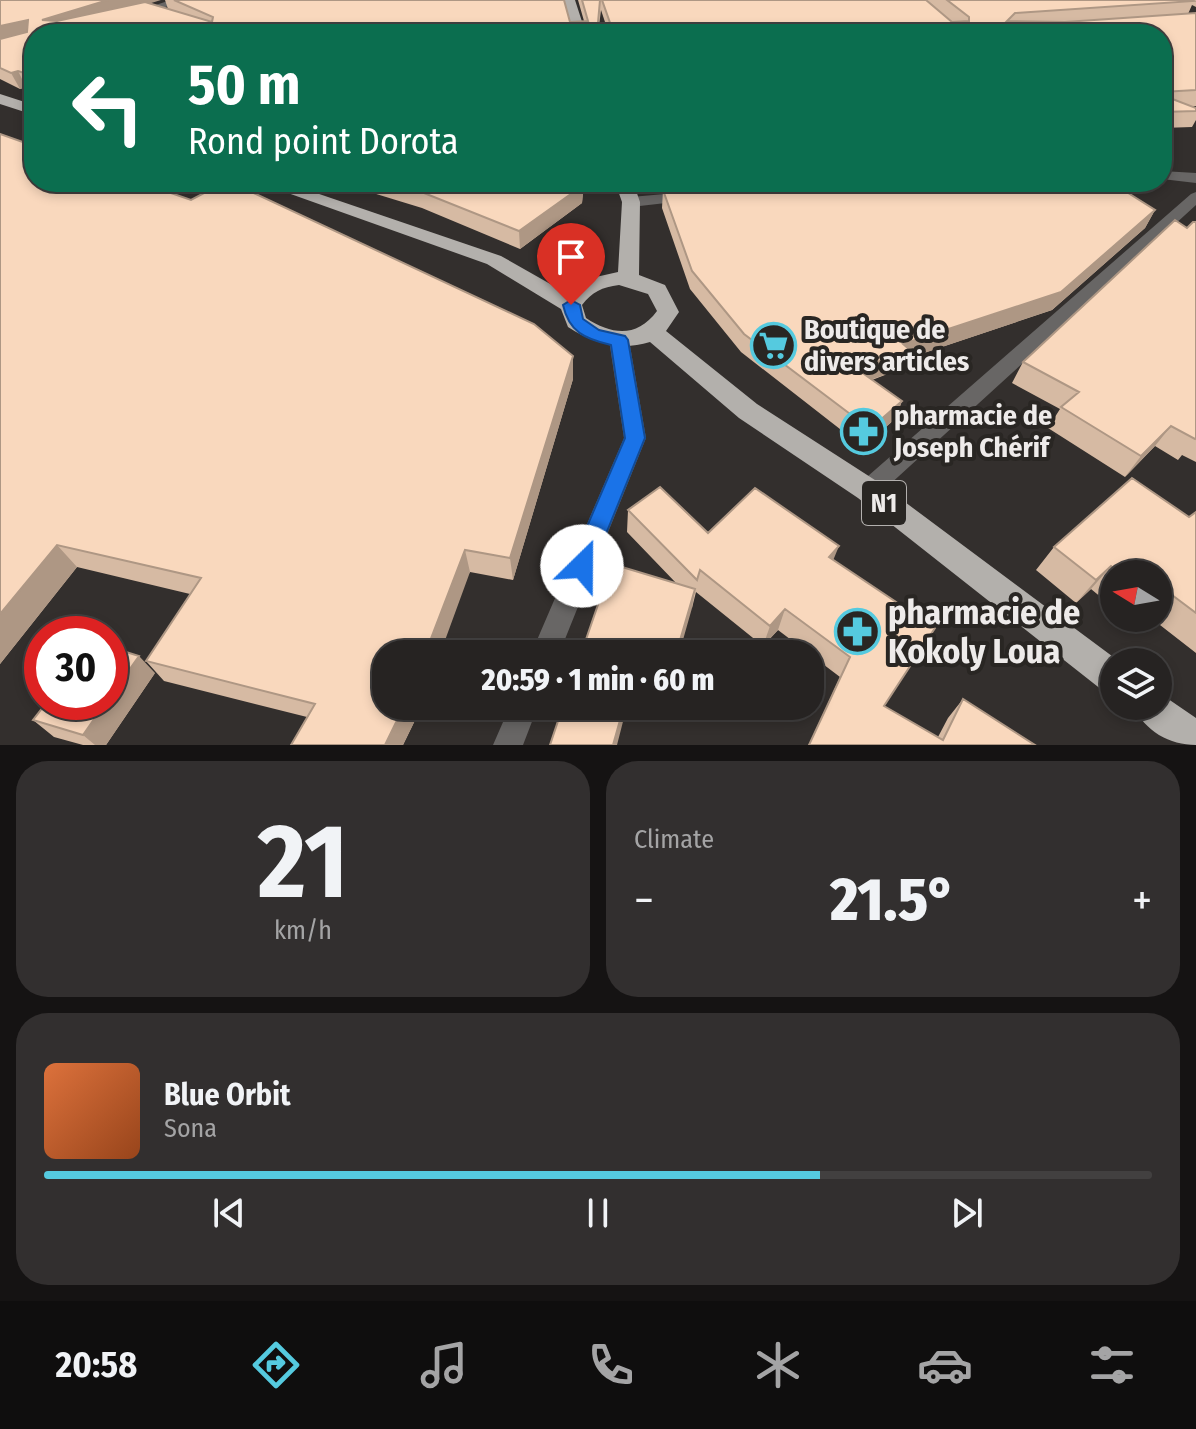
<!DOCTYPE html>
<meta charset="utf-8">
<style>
body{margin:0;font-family:"Fira Sans Condensed",sans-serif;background:#322f2f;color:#f1f3f6;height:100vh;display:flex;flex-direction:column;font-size:30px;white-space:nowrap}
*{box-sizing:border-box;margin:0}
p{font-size:26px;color:#a4a4a5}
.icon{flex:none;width:44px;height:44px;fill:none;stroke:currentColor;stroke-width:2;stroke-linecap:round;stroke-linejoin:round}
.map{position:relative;height:745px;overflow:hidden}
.sheet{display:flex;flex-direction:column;gap:16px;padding:16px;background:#151313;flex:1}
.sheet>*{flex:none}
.hud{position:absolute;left:24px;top:24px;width:1148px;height:168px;border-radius:32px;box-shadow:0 4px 12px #0003,0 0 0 2px #424040;background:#0b6e4f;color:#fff;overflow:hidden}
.needle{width:52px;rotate:281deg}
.fabs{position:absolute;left:1100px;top:560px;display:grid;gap:16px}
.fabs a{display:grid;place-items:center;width:72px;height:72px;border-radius:50%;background:#262322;box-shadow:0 4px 12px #0003,0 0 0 2px #424040;font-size:40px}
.speed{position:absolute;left:24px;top:616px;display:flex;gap:16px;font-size:40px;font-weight:700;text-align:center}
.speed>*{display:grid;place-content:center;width:104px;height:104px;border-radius:50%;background:#262322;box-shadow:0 4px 12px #0003,0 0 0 2px #424040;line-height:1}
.speed .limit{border:12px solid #d22;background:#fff;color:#111}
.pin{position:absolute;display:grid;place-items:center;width:68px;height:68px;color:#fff;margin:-82px -34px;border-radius:50% 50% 50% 0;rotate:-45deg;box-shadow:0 0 8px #0007}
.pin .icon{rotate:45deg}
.me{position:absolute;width:88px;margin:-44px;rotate:23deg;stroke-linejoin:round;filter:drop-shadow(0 0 6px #0008)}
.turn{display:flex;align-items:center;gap:28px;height:168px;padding:0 32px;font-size:36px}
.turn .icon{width:104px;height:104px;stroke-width:2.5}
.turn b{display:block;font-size:56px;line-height:68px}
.big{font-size:60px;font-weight:800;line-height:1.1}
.sheet .widget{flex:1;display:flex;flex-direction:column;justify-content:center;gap:12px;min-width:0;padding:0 28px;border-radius:32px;background:#322f2f}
.sheet .dial{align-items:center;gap:0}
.dial b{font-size:104px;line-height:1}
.song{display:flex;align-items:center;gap:24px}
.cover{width:96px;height:96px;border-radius:12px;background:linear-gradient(135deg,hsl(20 70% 55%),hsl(20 70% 35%))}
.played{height:8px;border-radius:4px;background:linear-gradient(90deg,#55cadf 70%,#424040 70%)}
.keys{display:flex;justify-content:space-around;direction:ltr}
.heat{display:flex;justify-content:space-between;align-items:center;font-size:44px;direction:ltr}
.sheet .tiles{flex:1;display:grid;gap:16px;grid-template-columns:1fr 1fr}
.widget:last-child{grid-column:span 2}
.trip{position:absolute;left:372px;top:640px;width:452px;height:80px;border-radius:32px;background:#262322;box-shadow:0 4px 12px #0003,0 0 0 2px #424040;font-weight:800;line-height:80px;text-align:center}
.menu{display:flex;height:128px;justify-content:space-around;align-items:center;background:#0f0e0e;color:#a4a4a5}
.menu .icon{width:56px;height:56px}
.menu .active{color:#55cadf}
.menu b{font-size:36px;color:#f1f3f6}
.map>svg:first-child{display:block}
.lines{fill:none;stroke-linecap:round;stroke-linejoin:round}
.street{fill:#686665;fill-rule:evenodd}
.highway{fill:#b3b0ac;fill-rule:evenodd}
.wall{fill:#d6baa3}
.shaded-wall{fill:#ae9784}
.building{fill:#f9d8bd;stroke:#ae9784;stroke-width:2}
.route{fill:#1a73e8;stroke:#114b97;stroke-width:2}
.labels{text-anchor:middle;stroke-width:8;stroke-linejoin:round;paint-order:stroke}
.shield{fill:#292623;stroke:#b3b0ae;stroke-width:2}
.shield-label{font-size:26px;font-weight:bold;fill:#eeebea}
.poi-label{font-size:28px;font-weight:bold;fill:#eeebea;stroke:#292623;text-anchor:start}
.near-poi-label{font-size:34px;font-weight:bold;fill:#eeebea;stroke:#292623;text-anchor:start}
</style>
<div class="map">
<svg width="1196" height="745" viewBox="0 0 1196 745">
<rect width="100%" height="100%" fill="#332f2d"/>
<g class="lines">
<path class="street" d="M171,0H188L133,17L128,14Z
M1162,171L1196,173V183L1162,179Z
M687,192L695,197L692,200L631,207L623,202L631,197Z
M1196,192V205L876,497L868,499L860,497L857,490L860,483L1191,194Z
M619,334L629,340L646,438L559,654H531L624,438L609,340Z
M510,706H538L523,745H493Z"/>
<path class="highway" d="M563,0H575L586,34H572Z
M0,94L34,105V115L0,104Z
M257,182H284L501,256L568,294L587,279L618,272L622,202L615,182H633L640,202L639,275L665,285L679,312L666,331L757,404L878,482L1120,662H1114V694L1102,690L858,498L739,418L650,342C620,351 594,344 568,327L561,309L487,264ZM619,285L648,294L657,311C637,338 612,335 586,318L582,305C592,292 602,287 619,285Z
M1158,692L1196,718V745C1170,745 1144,731 1134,706H1158Z"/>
</g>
<path class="wall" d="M0,0L150,3L168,9L165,0H564L570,22L584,21L578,0H1196V7L1192,5L1188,14L1196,13V106H1191L1196,108V120L1192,127L1162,128V34H609L601,10L598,34H34V89L26,87L20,89L0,79Z
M0,134L573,356V379L513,580L470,572L386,706H422L403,745H291L307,717L164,681L146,661L190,594L77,567L0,664Z
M337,182H520L541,188L540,182H584L582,203L520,249L422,208Z
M660,182H1102L1117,193L1155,210L1145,228L1052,310L906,359L903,368L872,380L902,401L895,419L863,447L741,352L690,289L662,208L663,190Z
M1196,222V462L1182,455L1178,460L1155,446L1125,477L1048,428L1060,409L1012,383L1023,362L1187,228Z
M628,510L708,533L834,560L884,706L938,737L948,718L963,699L1035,745H809L840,677L778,630L763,646L696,592L692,608L677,584L627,532Z
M1196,512V653L1151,618H1158V574H1114V608L1091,589L1076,603L1036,570L1054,547L1189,517Z
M1126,618H1149L1138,627Z
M155,673L106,745H83L54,737L33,720Z"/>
<path class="shaded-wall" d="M108,0H161L51,34L42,20Z
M28,20L36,34L0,43V26Z
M18,71L26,87L20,89L11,73Z
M582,182H584L582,203L520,249L519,231Z
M1155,210L1145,228L1052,310L906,359L903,368L851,387L857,369Z
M573,356V379L513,580L510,558Z
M902,401L895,419L863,447L870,429Z
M1171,426L1155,446L1125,477L1141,456Z
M57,545L77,567L0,664V614Z
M839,546L830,568L829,557Z
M465,550L470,572L440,654H425Z
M1111,566L1091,589L1076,603L1096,580Z
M695,589L692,608L679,654H676Z
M785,609L778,630L763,646L770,626Z
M139,656L155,673L106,745H95L83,735L106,702H110V697Z
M404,706H422L403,745H385Z
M624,706H627L617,745H613Z"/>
<path class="building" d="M0,0H108L42,20L57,21L145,2L212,22L213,17L174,0H564L570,22L588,21L582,0H600L597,34H34V76L18,71L11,73L0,68V39L27,32L28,20L0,26Z
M602,0H926L952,22L969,21V17L947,0H1192L1194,1L1015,13L1007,21L1065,22L1196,13V90L1162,92V34H614Z
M1162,95L1196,108V111L1162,112Z
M0,134L34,146V182H139L191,200L225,182H230L534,324L573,356L510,558L465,550L425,654H386V706H404L385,745H291L315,704L146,661L201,578L57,545L0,614Z
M390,182H520L542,188L541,182H582V186L519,231L419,191Z
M753,182H1102L1117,193L1125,191L1155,210L1061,292L903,344L910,350L857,369L902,401L870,429L744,334L692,271L663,190Z
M1175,220L1187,228L1193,222H1196V438L1195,439L1171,426L1141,456L1061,407L1079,392L1023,362Z
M1132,478L1189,517L1196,512V613L1172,595L1160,605L1158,604V574H1121L1111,566L1096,580L1054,547Z
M660,487L708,533L755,488L839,546L829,557L935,628L884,706L943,740L963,699L1035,745H809L850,657L785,609L770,626L700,570L697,580L628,510Z
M612,564L695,589L676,654H581Z
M110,647L139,656L110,697Z
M47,702H106L83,735L33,720Z
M563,706H624L613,745H550Z"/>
<path class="route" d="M571,300L580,305L583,319L599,330L625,336L628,340L645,438L593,566L590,573L582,576L574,573L570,566L625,438L611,345C585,339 569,332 563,305Z"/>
<defs>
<symbol id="supermarket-ring" viewBox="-11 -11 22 22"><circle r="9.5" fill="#292623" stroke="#55cadf" stroke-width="1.5"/><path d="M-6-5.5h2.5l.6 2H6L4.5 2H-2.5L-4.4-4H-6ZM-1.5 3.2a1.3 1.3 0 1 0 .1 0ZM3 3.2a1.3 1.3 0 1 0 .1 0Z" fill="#55cadf"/></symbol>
<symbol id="pharmacy-ring" viewBox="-11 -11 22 22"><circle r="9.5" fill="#292623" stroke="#55cadf" stroke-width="1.5"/><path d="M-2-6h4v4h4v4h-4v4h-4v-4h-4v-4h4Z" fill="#55cadf"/></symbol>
</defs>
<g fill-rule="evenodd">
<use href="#supermarket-ring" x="748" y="320" width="51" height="51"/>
<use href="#pharmacy-ring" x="838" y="406" width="51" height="51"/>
<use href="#pharmacy-ring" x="832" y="606" width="51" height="51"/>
</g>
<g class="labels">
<rect class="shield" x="862" y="481" width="44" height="44" rx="6"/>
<g class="shield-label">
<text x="884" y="512">N1</text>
</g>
<g class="poi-label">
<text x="804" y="339">Boutique de<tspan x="804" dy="32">divers articles</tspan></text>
<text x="894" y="425">pharmacie de<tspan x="894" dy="32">Joseph Chérif</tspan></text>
</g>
<g class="near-poi-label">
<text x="888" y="624">pharmacie de<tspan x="888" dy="39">Kokoly Loua</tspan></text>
</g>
</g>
</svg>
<div class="fabs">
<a><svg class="needle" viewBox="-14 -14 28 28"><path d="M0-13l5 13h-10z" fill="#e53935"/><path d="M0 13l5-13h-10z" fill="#a4a4a5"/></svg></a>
<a><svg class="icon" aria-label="layers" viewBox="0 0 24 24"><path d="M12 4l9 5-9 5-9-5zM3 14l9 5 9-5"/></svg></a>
</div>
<div class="speed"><div class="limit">30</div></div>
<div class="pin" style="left:571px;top:305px;background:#d93025"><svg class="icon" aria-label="arrive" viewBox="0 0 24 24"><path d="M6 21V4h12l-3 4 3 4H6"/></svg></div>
<svg class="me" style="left:582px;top:566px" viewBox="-20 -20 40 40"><circle r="19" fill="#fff"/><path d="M0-13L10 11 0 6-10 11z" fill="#1a73e8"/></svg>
<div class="trip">20:59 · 1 min · 60 m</div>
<div class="hud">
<div class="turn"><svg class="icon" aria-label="left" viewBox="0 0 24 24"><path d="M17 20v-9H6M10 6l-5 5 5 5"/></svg><div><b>50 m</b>Rond point Dorota</div></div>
</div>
</div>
<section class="sheet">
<div class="tiles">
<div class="widget dial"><b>21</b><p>km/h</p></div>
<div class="widget"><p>Climate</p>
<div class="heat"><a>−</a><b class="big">21.5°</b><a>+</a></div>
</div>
<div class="widget">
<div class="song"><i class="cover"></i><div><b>Blue Orbit</b><p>Sona</p></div></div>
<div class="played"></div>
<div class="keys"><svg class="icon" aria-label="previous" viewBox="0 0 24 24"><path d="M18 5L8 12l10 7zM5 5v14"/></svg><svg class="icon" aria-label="pause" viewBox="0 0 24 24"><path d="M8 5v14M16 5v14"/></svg><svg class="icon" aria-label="next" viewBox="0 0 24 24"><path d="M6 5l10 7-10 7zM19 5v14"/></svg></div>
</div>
</div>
</section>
<nav class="menu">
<b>20:58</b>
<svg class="icon active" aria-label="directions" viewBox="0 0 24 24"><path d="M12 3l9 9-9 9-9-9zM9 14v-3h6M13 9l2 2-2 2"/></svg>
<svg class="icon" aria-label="music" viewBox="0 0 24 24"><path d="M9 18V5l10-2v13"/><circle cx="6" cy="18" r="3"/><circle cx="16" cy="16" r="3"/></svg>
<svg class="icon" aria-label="phone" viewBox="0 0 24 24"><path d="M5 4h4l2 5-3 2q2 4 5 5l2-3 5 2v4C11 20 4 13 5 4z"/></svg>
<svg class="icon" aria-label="climate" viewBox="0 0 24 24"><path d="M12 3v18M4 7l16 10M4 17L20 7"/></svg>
<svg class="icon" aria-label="car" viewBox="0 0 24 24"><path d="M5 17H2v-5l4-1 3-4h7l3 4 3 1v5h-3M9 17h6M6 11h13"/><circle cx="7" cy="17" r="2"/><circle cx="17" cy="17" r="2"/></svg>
<svg class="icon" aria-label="filters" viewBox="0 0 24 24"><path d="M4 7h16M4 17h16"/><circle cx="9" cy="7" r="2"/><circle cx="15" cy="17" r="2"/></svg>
</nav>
